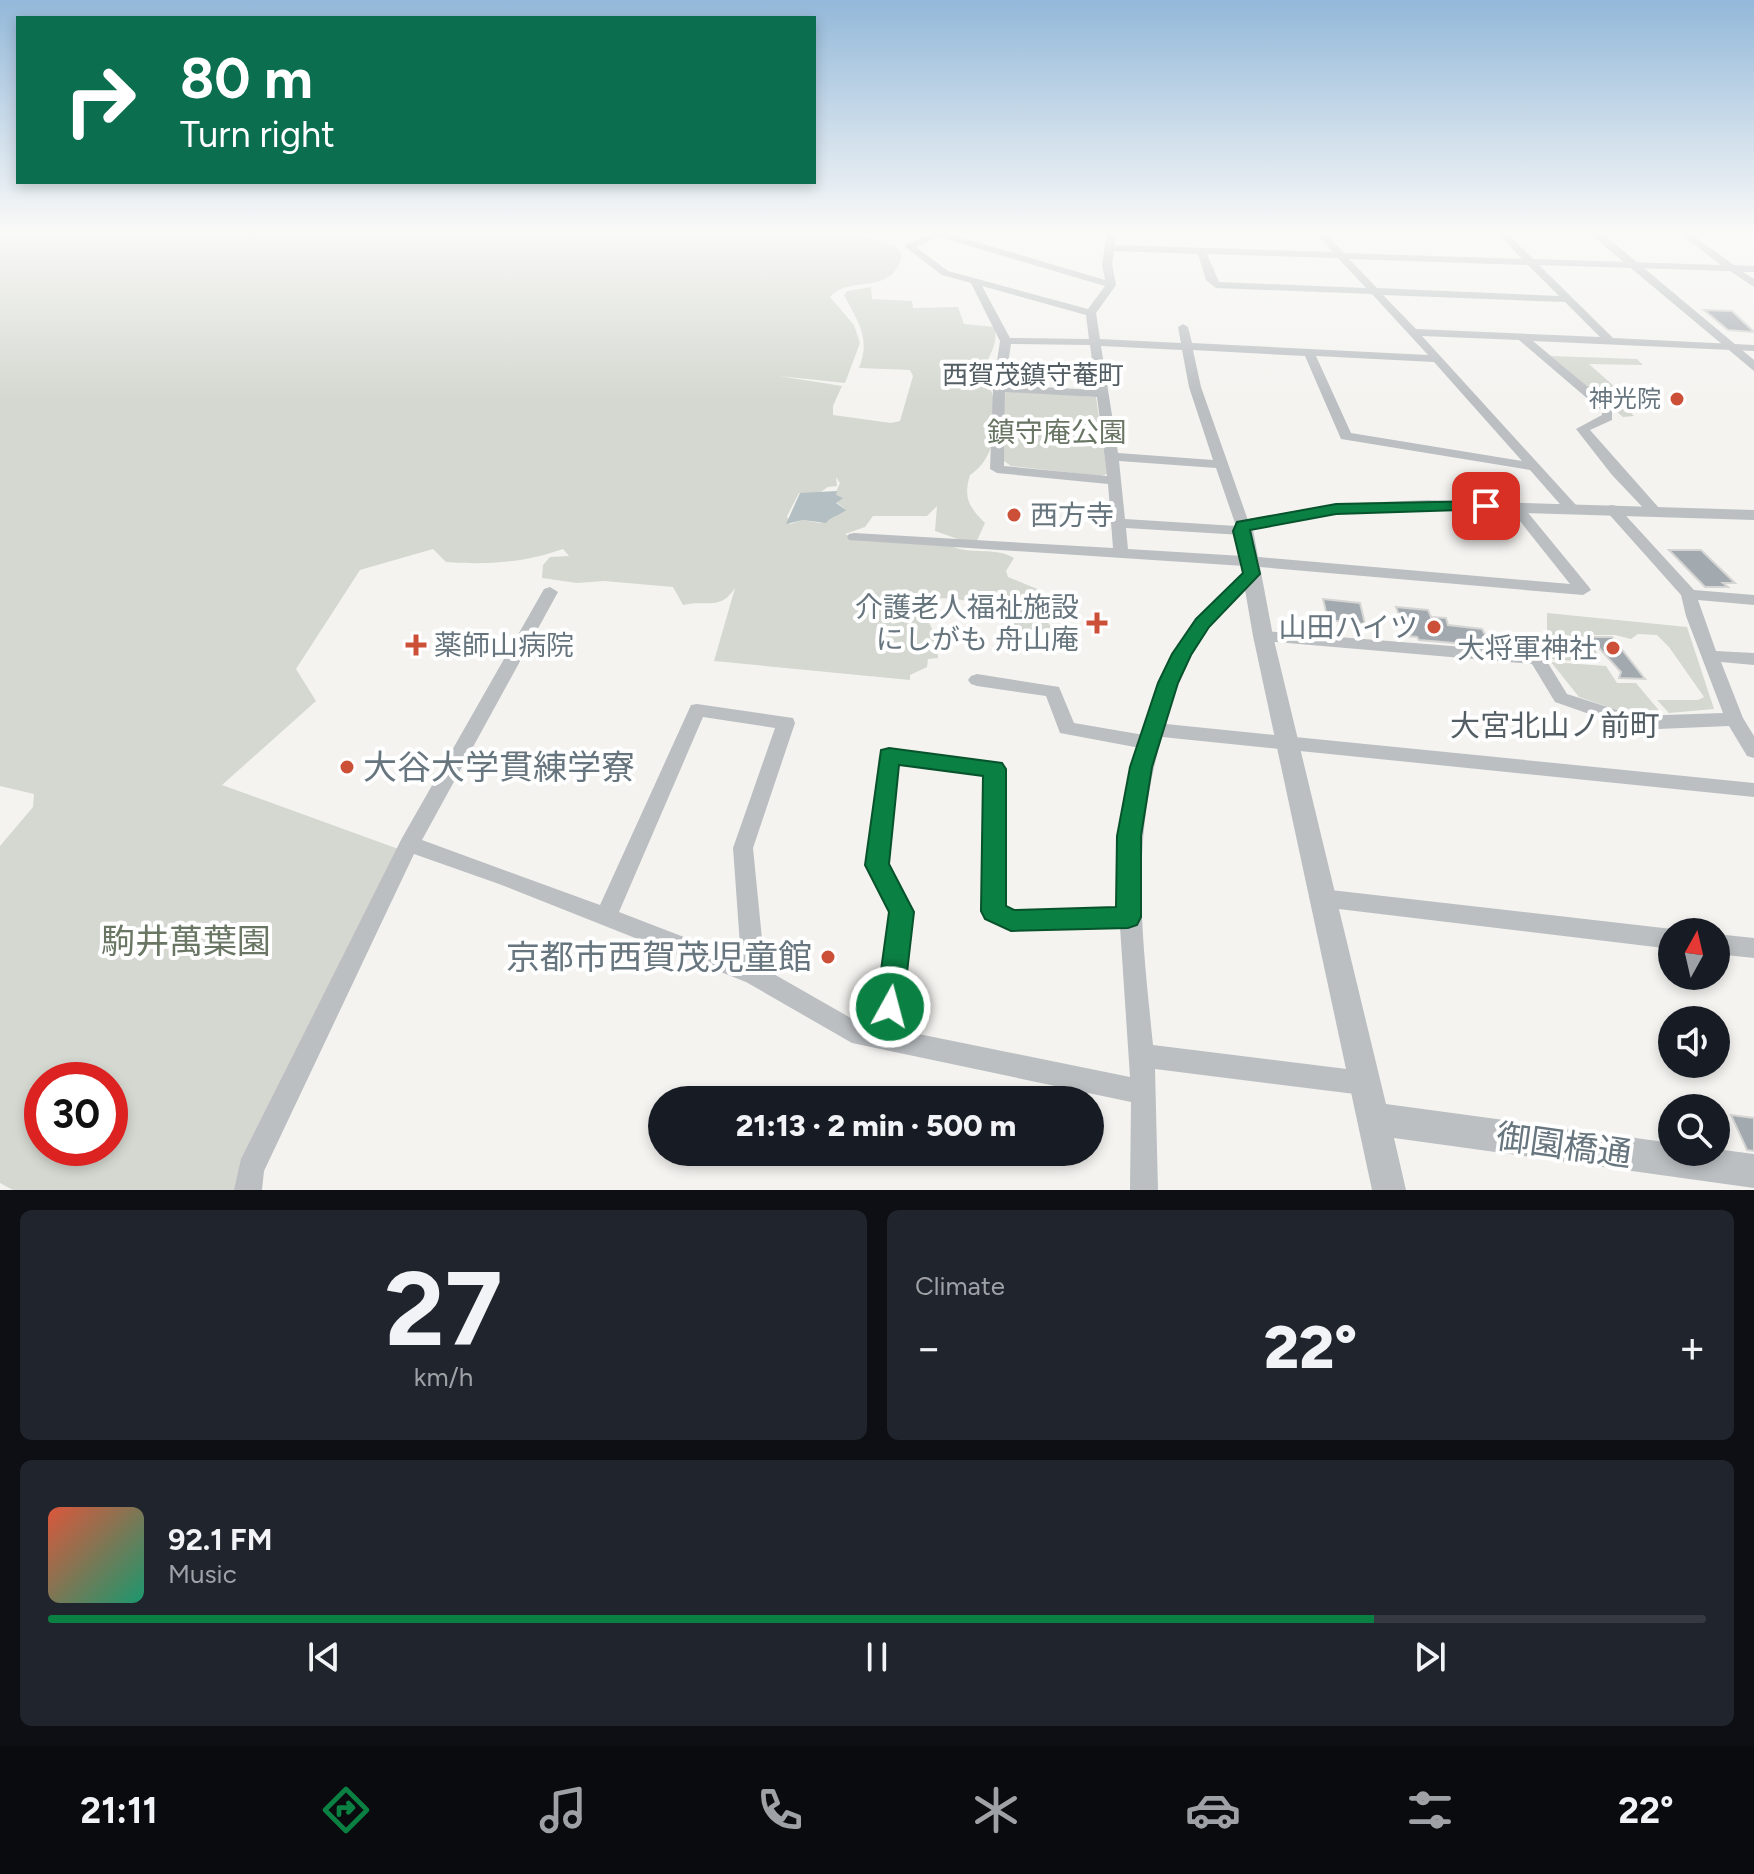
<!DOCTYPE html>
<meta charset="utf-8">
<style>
body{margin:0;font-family:Figtree,"Noto Sans JP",sans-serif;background:#20242c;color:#f1f3f6;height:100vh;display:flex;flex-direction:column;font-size:30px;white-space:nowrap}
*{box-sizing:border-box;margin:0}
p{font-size:26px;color:#9ea1a6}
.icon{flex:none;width:44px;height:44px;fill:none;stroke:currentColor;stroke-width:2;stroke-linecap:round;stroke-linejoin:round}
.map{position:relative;height:1190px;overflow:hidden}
.side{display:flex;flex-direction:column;gap:20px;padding:20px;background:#0d0f14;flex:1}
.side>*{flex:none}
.hud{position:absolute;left:16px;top:16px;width:800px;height:168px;border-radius:0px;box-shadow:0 4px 12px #0003;background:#0b6e4f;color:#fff;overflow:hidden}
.needle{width:52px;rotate:8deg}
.buttons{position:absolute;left:1658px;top:918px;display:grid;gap:16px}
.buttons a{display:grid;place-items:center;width:72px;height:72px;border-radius:50%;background:#171b24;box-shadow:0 4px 12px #0003;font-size:40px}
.speed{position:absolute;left:24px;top:1062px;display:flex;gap:16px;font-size:40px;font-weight:700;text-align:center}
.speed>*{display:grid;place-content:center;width:104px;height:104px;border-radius:50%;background:#171b24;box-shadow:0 4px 12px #0003;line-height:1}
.speed .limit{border:12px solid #d22;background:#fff;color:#111}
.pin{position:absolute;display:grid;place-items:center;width:68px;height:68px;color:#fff;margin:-34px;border-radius:16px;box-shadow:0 4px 12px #0006}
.me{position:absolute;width:88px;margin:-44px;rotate:7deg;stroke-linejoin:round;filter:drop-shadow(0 0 6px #0008)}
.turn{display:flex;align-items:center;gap:28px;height:168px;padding:0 32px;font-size:36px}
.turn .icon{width:104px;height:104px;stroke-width:2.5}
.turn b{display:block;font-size:56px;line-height:68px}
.big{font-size:60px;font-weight:800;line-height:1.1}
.side .widget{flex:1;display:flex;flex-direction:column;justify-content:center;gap:12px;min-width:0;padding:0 28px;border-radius:12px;background:#20242c}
.side .dial{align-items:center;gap:0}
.dial b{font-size:104px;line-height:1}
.song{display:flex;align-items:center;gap:24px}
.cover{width:96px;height:96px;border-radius:12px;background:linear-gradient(135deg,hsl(10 70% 55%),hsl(160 70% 35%))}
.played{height:8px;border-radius:4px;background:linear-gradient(90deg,#0b8043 80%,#363941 80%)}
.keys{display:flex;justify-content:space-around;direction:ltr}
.heat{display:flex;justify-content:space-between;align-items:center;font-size:44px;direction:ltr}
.side .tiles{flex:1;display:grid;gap:20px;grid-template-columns:1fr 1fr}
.widget:last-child{grid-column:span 2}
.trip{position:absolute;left:648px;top:1086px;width:456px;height:80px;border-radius:40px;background:#171b24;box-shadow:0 4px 12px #0003;font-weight:800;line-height:80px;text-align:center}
.dock{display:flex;height:128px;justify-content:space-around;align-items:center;background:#090b0e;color:#9ea1a6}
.dock .icon{width:56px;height:56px}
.dock .active{color:#0b8043}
.dock b{font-size:36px;color:#f1f3f6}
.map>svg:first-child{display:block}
.green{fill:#d4d8d0;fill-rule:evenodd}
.water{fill:#b3bfc2}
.building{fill:#a3aaaf;stroke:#d5d5d3;stroke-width:2}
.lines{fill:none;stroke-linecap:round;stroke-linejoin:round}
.minor{fill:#bbbfc2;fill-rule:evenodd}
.tertiary{fill:#bbbfc2;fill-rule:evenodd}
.route{fill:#0b8043;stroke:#07532c;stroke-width:2}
.poi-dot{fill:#cc4f38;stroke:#fff;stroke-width:3}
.labels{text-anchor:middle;stroke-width:8;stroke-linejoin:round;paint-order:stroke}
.far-poi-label{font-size:24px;fill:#67757e;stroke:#fff;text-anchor:end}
.far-neighbourhood-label{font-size:26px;fill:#535e64;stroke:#fff}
.park-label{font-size:28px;fill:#697664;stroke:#fff}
.poi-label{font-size:28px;fill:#67757e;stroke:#fff;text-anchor:end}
.neighbourhood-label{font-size:30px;fill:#535e64;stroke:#fff}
.near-poi-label{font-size:34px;fill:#67757e;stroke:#fff;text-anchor:start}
.near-park-label{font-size:34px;fill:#697664;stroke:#fff}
.near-street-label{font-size:34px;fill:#67757e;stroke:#fff}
</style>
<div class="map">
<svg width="1754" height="1190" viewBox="0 0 1754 1190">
<rect width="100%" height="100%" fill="#f4f3f0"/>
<path class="green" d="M0,233H850L895,246L902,255C893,297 850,274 830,297L854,325L860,343L845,383L779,376L842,386L833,406V415L891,423L900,421L913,376L910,370L859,368C871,338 858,322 844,295L847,291L871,287L872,299L912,301L913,308L958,307L964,324L995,327C998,350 987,353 987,369C986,380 992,390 994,401C999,427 993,461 970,475C963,498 969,507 985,523L975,545L935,531L937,506L927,516H873L865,527L845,534L853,538L949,545C970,556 995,546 1014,558L1006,571L1008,577L1042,591L1045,599L1041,612L1053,630L1051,644L1036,647C992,608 988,598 926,598L934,609L928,620L936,638L938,658L928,659L927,667L910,675V680L714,661L735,588C719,612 707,599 683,605L673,587L604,581L577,583L542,578L543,565L550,557L569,556L563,549C523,563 488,565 446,562L433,549L360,570L296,669L316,701L222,785L404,851L244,1190H13L0,1183V846L33,807L34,794L0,786ZM836,477L840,483L836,492V502L845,509L820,523L803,520L790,524L787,516L799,493H819L828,487L837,486ZM42,1080H110V1148H42Z
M1551,356L1637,359L1643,365L1589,364L1625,396L1615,397L1634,416L1623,417Z
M1008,390L1096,397L1107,474L1101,476L1011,466L1004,461L1005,393Z
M1547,613L1687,627L1714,709L1669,713L1657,700H1698L1704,697L1669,647L1657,635L1638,634L1631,639L1615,635H1584L1598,654H1595L1600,663L1549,659L1543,652L1520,644L1515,632L1547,634Z
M1551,662L1606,666L1617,683H1636L1662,714L1635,716L1579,697Z"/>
<path class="water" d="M837,491L836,495L843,498L836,503L846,510C839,516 831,516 826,523L803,520L786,524L800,493Z"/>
<path class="building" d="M1704,310L1732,311L1754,332L1728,330Z
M1669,550H1701L1735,583H1723L1728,587H1705Z
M1323,599L1360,603L1365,624L1328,620Z
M1396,607L1428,610L1431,617L1446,618L1448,625L1482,629L1491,646L1419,640L1417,637L1407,636Z
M1589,637H1612L1645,679L1619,678L1621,672Z
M1731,1115L1754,1118V1151L1747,1150Z"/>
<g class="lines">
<path class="minor" d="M932,233H946L1105,280L1102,264L1107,233H1116L1115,245L1333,252L1316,233H1325L1344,253L1522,259L1498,233H1507L1533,259L1721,265L1679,233H1689L1734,265L1754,266V272H1743L1754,279V287L1730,271L1539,265L1613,338L1754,345V351L1533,341L1612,407V420L1590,430L1659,508L1661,511L1654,515L1649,514L1612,475L1576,429L1602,415V411L1519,340L1422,336L1576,505L1578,508L1576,511H1566L1530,470L1341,439L1305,356L1193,350L1201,387L1250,526L1249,531L1242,535L1126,528L1128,549L1259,557L1570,584L1508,506L1515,502L1520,503L1589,587L1591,590L1583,595L1259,567L849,540L847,537L849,534L854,533L1113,548L1108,484L997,473L990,469L993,388L1000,341L971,283L942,275L904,246ZM939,237L1105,286L1088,309L948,271L916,247ZM1114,251L1198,254L1206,280L1216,288L1372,294L1428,355L1192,343L1188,327L1183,324L1178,327L1181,343L1100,339L1096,313L1116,285L1112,264ZM1207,254L1338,258L1366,288L1219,282ZM1349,259L1528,265L1559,296L1377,288ZM982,286L1086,315L1089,339L1010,338ZM1383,295L1565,302L1600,337L1416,329ZM1011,344L1090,345L1096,390L1005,385ZM1101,346L1182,350L1189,387L1213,460L1118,453ZM1316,356L1434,362L1522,461L1351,433ZM1005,392L1097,397L1107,476L1004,466ZM1119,461L1216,468L1236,526L1125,519Z
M1612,505L1617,506L1694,590L1754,595V605L1698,600L1716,651L1754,653V665L1721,662L1743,718L1754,736V758L1747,756L1729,726L1635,730L1555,702L1532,664L1263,641L1255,636L1263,631L1537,653L1543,655L1567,694L1636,716L1723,713L1686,616L1681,595L1607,512L1605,509L1607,506Z
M1252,569L1260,574L1258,577C1204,627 1184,653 1166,724L1754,783V797L1162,737C1130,846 1142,935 1153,1045L1363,1071L1372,1074L1376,1083L1372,1092L1363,1095L1155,1069L1158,1190H1130L1131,1102L852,1043L746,982L499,884L414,854L264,1171L262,1190H234L241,1159L402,838L544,589L550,587L558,592L422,840L600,905L691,705L697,704L793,718L795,723L753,848L765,969L856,1021L875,1025L890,912L866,865L879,756L882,751L889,749L1002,764L1005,769V906L1014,911L1119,908C1119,853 1124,801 1140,748L1060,733L1046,696L977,686L971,684L968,680L971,676L977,674L1059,687L1074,723L1144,735C1150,714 1155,691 1165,671C1183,631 1215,600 1246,571ZM703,717L775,728L733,848L741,959L619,912ZM898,764L985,775L983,911L986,918L1011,931L1120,927L1130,1077L899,1030L912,912L888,865Z
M1322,889L1672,929L1680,932H1672V949L1322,907L1314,904L1311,898L1314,892Z
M1716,934L1754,938V958L1716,954Z"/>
<path class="tertiary" d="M1589,233H1602L1754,360V371Z
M1428,500L1754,510V520L1428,510L1336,514L1253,530L1273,636L1386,1104L1672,1143V1152H1716V1149L1754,1154V1188L1394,1138L1406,1190H1372L1253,636L1234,526L1243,520L1336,504Z"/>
</g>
<linearGradient id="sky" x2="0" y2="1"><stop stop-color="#93b8d9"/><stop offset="0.58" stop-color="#fafaf8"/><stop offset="1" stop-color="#fafaf8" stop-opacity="0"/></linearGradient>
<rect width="1754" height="400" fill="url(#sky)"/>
<path class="route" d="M1486,501L1494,506L1492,509L1336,514L1250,530L1260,574L1209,627L1191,655L1178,683L1152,767L1141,836V917L1137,925L1128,928L1011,931L985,919L981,911L983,776L899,765L889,864L914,912L903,1007L899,1015L890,1019L880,1015L876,1007L889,912L865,865L881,750L889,748L1002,763L1006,769V906L1014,910L1116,907L1117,836L1130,767L1158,683L1172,654L1196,619L1243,573L1233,531L1237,522L1336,504Z"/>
<g class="poi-dot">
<circle cx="1677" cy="399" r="8"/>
<circle cx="1014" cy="515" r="8"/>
<path d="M1093 611h8v8h8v8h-8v8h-8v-8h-8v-8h8z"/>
<circle cx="1434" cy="627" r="8"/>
<path d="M412 633h8v8h8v8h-8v8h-8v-8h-8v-8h8z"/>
<circle cx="1613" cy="648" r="8"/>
<circle cx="347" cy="767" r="8"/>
<circle cx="828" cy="957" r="8"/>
</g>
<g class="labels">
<g class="far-poi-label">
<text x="1661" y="407">神光院</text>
</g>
<g class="far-neighbourhood-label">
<text x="1033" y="384">西賀茂鎮守菴町</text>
</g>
<g class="park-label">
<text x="1057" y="442">鎮守庵公園</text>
</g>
<g class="poi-label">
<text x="1030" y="525" text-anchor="start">西方寺</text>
<text x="1079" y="617">介護老人福祉施設<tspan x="1079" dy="32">にしがも 舟山庵</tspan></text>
<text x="1418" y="637">山田ハイツ</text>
<text x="434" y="655" text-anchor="start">薬師山病院</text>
<text x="1597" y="658">大将軍神社</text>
</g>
<g class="neighbourhood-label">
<text x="1555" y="736">大宮北山ノ前町</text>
</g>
<g class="near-poi-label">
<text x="363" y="779">大谷大学貫練学寮</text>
<text x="812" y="969" text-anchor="end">京都市西賀茂児童館</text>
</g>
<g class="near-park-label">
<text x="186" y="953">駒井萬葉園</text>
</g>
<g class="near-street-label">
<text transform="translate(1564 1145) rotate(8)" y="12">御園橋通</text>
</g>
</g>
</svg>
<div class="buttons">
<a><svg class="needle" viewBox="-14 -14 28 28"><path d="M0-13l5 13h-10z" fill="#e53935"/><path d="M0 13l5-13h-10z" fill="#9ea1a6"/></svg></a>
<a><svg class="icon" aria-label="sound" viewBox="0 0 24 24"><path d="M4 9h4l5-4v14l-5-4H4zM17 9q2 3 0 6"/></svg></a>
<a><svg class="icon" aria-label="search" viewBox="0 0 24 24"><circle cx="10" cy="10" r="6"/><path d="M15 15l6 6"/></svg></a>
</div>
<div class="speed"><div class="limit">30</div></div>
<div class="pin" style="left:1486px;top:506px;background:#d93025"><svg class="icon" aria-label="arrive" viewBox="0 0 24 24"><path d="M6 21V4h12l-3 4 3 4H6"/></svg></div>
<svg class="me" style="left:890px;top:1007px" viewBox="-20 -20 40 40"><circle r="17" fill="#0b8043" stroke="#fff" stroke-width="3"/><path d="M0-11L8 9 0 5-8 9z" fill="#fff"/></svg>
<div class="trip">21:13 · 2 min · 500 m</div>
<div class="hud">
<div class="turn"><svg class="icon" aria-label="right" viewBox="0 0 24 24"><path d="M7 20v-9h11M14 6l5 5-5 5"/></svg><div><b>80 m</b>Turn right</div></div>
</div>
</div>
<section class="side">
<div class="tiles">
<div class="widget dial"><b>27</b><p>km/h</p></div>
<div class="widget"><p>Climate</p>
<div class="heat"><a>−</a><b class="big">22°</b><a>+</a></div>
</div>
<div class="widget">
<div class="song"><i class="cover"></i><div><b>92.1 FM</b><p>Music</p></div></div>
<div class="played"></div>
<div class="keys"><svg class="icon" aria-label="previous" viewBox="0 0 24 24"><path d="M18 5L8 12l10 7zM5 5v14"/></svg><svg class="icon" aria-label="pause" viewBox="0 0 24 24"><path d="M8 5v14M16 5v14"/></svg><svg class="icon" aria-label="next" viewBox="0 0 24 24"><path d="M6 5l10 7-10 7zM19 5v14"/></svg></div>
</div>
</div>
</section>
<nav class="dock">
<b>21:11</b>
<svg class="icon active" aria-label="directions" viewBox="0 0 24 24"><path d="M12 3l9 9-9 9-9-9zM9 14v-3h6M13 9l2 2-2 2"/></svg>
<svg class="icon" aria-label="music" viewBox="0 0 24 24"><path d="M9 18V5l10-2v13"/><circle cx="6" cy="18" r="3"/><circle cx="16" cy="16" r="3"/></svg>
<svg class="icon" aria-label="phone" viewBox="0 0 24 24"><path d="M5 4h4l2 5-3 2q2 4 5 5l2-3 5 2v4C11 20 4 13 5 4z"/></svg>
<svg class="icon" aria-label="climate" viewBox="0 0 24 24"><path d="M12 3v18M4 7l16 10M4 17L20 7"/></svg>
<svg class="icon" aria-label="car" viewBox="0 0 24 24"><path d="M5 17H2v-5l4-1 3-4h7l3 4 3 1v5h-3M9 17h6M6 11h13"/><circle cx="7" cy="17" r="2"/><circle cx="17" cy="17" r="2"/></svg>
<svg class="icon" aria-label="filters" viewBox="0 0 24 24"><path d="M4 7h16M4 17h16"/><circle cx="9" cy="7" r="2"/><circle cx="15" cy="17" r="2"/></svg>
<b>22°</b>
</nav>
